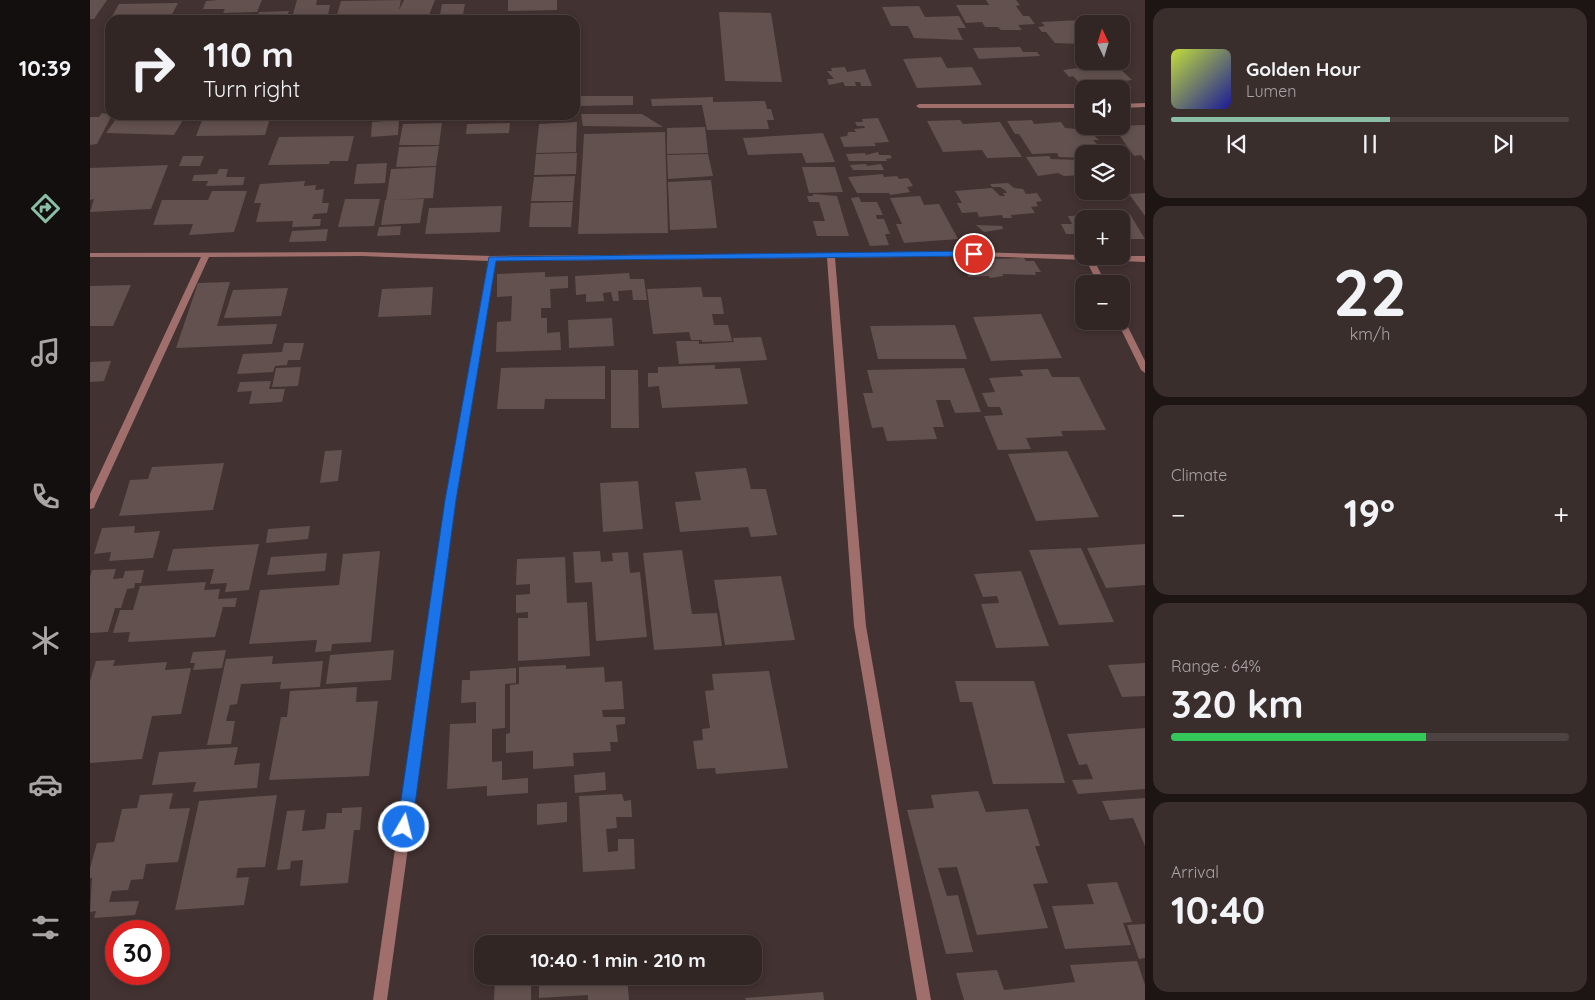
<!DOCTYPE html>
<meta charset="utf-8">
<style>
body{margin:0;font-family:Quicksand,sans-serif;background:#3a2e2d;color:#f1f3f6;height:100vh;display:flex;flex-direction:column;font-size:19px;white-space:nowrap}
*{box-sizing:border-box;margin:0}
p{font-size:16px;color:#a8a5a7}
.icon{flex:none;width:28px;height:28px;fill:none;stroke:currentColor;stroke-width:2;stroke-linecap:round;stroke-linejoin:round}
.map{position:relative;flex:1;overflow:hidden}
.side{display:flex;flex-direction:column;gap:8px;padding:8px;background:#1c1514;width:450px}
.side>*{flex:none}
.top-card{position:absolute;left:15px;top:15px;width:475px;height:105px;border-radius:15px;box-shadow:0 2px 8px #0003,0 0 0 1px #4d4342;background:#322625;color:#f1f3f6;overflow:hidden}
.needle{width:32px;rotate:356deg}
.fabs{position:absolute;left:985px;top:15px;display:grid;gap:10px}
.fabs a{display:grid;place-items:center;width:55px;height:55px;border-radius:10px;background:#322625;box-shadow:0 2px 8px #0003,0 0 0 1px #4d4342;font-size:25px}
.speed{position:absolute;left:15px;top:920px;display:flex;gap:10px;font-size:25px;font-weight:700;text-align:center}
.speed>*{display:grid;place-content:center;width:65px;height:65px;border-radius:50%;background:#322625;box-shadow:0 2px 8px #0003,0 0 0 1px #4d4342;line-height:1}
.speed .limit{border:8px solid #d22;background:#fff;color:#111}
.pin{position:absolute;display:grid;place-items:center;width:42px;height:42px;color:#fff;margin:-21px;border:2px solid #fff;border-radius:50%;box-shadow:0 1px 5px #0007}
.me{position:absolute;width:55px;margin:-28px;rotate:8deg;stroke-linejoin:round;filter:drop-shadow(0 0 4px #0008)}
.turn{display:flex;align-items:center;gap:18px;height:105px;padding:0 15px;font-size:22px}
.turn .icon{width:65px;height:65px;stroke-width:2.5}
.turn b{display:block;font-size:35px;line-height:42px}
.big{font-size:38px;font-weight:700;line-height:1.1}
.side .card{flex:1;display:flex;flex-direction:column;justify-content:center;gap:8px;min-width:0;padding:0 18px;border-radius:15px;background:#3a2e2d}
.side .dial{align-items:center;gap:0}
.dial b{font-size:65px;line-height:1}
.song{display:flex;align-items:center;gap:15px}
.cover{width:60px;height:60px;border-radius:8px;background:linear-gradient(135deg,hsl(70 70% 55%),hsl(240 70% 35%))}
.played{height:5px;border-radius:2px;background:linear-gradient(90deg,#8abfa5 55%,#4d4342 55%)}
.keys{display:flex;justify-content:space-around;direction:ltr}
.heat{display:flex;justify-content:space-between;align-items:center;font-size:28px;direction:ltr}
.charge{height:8px;border-radius:4px;background:linear-gradient(90deg,#34c759 64%,#4d4342 0)}
.trip{position:absolute;left:384px;top:935px;width:288px;height:50px;border-radius:15px;background:#322625;box-shadow:0 2px 8px #0003,0 0 0 1px #4d4342;font-weight:700;line-height:50px;text-align:center}
main{display:flex;flex:1;min-height:0}
.tabs{display:flex;flex-direction:column;width:90px;justify-content:space-around;align-items:center;background:#140f0f;color:#a8a5a7}
.tabs .icon{width:35px;height:35px}
.tabs .active{color:#8abfa5}
.tabs b{font-size:22px;color:#f1f3f6}
.map>svg:first-child{display:block}
.building{fill:#62514f}
.lines{fill:none;stroke-linecap:round;stroke-linejoin:round}
.minor{fill:#a06f6c;fill-rule:evenodd}
.route{fill:#1a73e8;stroke:#114b97}
</style>
<main>
<nav class="tabs">
<b>10:39</b>
<svg class="icon active" aria-label="directions" viewBox="0 0 24 24"><path d="M12 3l9 9-9 9-9-9zM9 14v-3h6M13 9l2 2-2 2"/></svg>
<svg class="icon" aria-label="music" viewBox="0 0 24 24"><path d="M9 18V5l10-2v13"/><circle cx="6" cy="18" r="3"/><circle cx="16" cy="16" r="3"/></svg>
<svg class="icon" aria-label="phone" viewBox="0 0 24 24"><path d="M5 4h4l2 5-3 2q2 4 5 5l2-3 5 2v4C11 20 4 13 5 4z"/></svg>
<svg class="icon" aria-label="climate" viewBox="0 0 24 24"><path d="M12 3v18M4 7l16 10M4 17L20 7"/></svg>
<svg class="icon" aria-label="car" viewBox="0 0 24 24"><path d="M5 17H2v-5l4-1 3-4h7l3 4 3 1v5h-3M9 17h6M6 11h13"/><circle cx="7" cy="17" r="2"/><circle cx="17" cy="17" r="2"/></svg>
<svg class="icon" aria-label="filters" viewBox="0 0 24 24"><path d="M4 7h16M4 17h16"/><circle cx="9" cy="7" r="2"/><circle cx="15" cy="17" r="2"/></svg>
</nav>
<div class="map">
<svg width="1055" height="1000" viewBox="0 0 1055 1000">
<rect width="100%" height="100%" fill="#423231"/>
<path class="building" d="M0,0H17L4,19H0Z
M128,0H172L167,12L133,13L135,9H113L116,1Z
M207,0H227L226,5H240L238,15L221,16L220,20H166L169,12L199,11L198,14H203Z
M311,0L309,10L314,0H345L337,20H284V17L246,18L251,1Z
M418,0H467V10L418,11Z
M896,0H926L930,5L926,6L933,16H939L945,24L928,25L932,30H911L908,27H895L892,22L876,23L866,5H899Z
M88,3L79,20H20L29,4Z
M352,4H375L372,20H349Z
M829,6L835,17L869,16L876,28H867L873,40L824,38L818,26H801L792,7Z
M629,12L681,13L692,82L635,81Z
M991,20L994,23V39H986L990,44L965,43L956,32H952L948,27L955,26L951,22Z
M930,47L933,52H947L950,56L889,59L883,48Z
M851,57L857,68L882,67L892,85L827,88L813,59Z
M1015,63L1020,68L1028,67L1042,80L1035,81L1042,88L1014,89L1009,83L1003,84L1009,89H995L983,76L979,77L973,70L988,68L986,66Z
M755,67L757,72L775,69L782,86H771L770,82H765L766,86H755L753,82L739,85L737,79H744L737,71H742L741,68Z
M485,96H543V105L485,106Z
M623,97V102L675,101L677,109H681L684,120H677L679,129L617,130L612,105L562,106L561,99Z
M12,113L22,115L7,144L0,145V117H9Z
M491,114H552L573,127L493,126Z
M29,115H96L84,135L16,133Z
M114,115H181L175,135L106,136Z
M388,115H433V119L388,120Z
M788,118L799,142L784,143L786,146L754,147L750,137L757,136L758,132H766L764,129L775,128L774,126H767L765,122H773L772,119Z
M309,120L308,135L281,137L282,122Z
M870,120L873,124L910,122L932,157L897,158L892,150L853,152L837,121Z
M942,120L944,124L971,122L975,128L998,130L1009,140H1003L1008,145H1014L1018,151L994,154V158L969,157L967,153L942,154L929,134H925L917,121Z
M487,122L486,152L446,153L449,124Z
M352,123L349,145H309L313,124Z
M420,123L419,133L376,134L377,124Z
M1055,125V161L1051,155L1044,156L1023,126Z
M615,127L618,153L577,154V128Z
M575,132L578,233L488,234L494,134Z
M733,133L745,162L716,163L712,153L658,155L653,138Z
M264,136L258,161H240L239,164L178,165L189,137Z
M349,146L346,166L306,167L309,147Z
M788,152L789,155H800L802,158L796,159L797,161H759L756,154L775,153L776,155Z
M487,153L486,174L444,175L446,154Z
M618,154L623,176L578,179L577,155Z
M93,156H114L110,166H89Z
M959,156L961,159L989,160L994,166V175L974,176L968,173L948,176L936,157Z
M297,163L295,183L264,184L267,164Z
M776,164L777,166L791,164L794,170H763L760,165Z
M78,165L61,209L0,212L4,199L0,200V168Z
M346,167L343,198L296,200L301,169Z
M712,167H745L753,192L719,193Z
M129,169H138L136,177H155L153,185L116,186L118,181H102L104,175L127,174Z
M793,174L794,177L807,176L809,179L818,178L823,186L817,187L820,192L800,195L799,193H767L758,177Z
M485,176L483,201H441L444,177Z
M621,180L627,228L580,230L578,182Z
M215,181L214,186L226,185L225,190L234,189L232,203H239L237,213L224,214L222,219H231L230,226L202,227L203,221L166,222L171,203H164L170,184Z
M918,183L924,188L933,189L936,194L947,193L952,201L946,202L948,206L941,207L945,213L921,215L922,218H913L912,215L889,217L887,212L872,213L867,203H872L865,191L902,188L910,196H915L913,193H917L915,190L910,187H902L900,184Z
M122,191H157L144,232L99,235L103,224L63,225L72,200H118Z
M1055,193V216L1039,194Z
M723,194L747,196L759,236H727L723,221H735L729,202H719L717,196H723Z
M830,196L834,205L849,204L868,239L814,243L806,224H812L800,198Z
M769,197L771,202H787L793,215H786L787,219H794L800,234H795L799,245L780,246L761,198Z
M255,199H290L284,226L248,227Z
M334,199L330,223L291,225L295,200Z
M483,202L481,227H439L441,203Z
M412,206L410,232L335,234L339,208Z
M1040,214L1055,239H1031V219H994V241H991L987,234H976L971,224H982L978,216Z
M886,225L912,226L913,229L894,232Z
M311,226L310,235L287,236L289,227Z
M238,229L236,241L199,242L202,231Z
M934,258L936,261H944L951,272H945L946,275L913,274V276L900,278L899,276L878,277L877,274L883,273L881,269H889L887,265L904,264L902,259Z
M455,272V277L478,276V288L460,289L461,308H451V318H457V333L470,332L471,350L406,352L407,322L421,321L422,296L407,297V274Z
M539,273L540,279H554L557,300H543L542,290L528,291L529,301H523L521,292L513,293L514,301L496,302V294L486,295L485,276Z
M140,282L127,326L187,324L182,344L86,348L108,283Z
M41,285L23,326H0V286Z
M343,287L341,315L288,317L292,289Z
M611,287L613,297H631L634,314H622L624,325H638L642,341L612,342V340H601L599,332L563,334L557,289Z
M198,288L191,316L134,318L143,290Z
M951,314L972,358L901,361L883,317Z
M522,318L524,346L479,348L478,320Z
M865,325L877,359H788L780,326Z
M671,337L677,360L589,364L586,341H609V344L644,342L643,338Z
M194,343H214L210,360H198L197,365L185,366L183,372L147,374L153,354L192,352Z
M21,361L14,381L0,382V362Z
M625,365V369L650,368L658,404L572,408L569,386L558,387V373H568V367Z
M515,366V399H455L454,409H407L411,368Z
M211,367L208,386L182,387L186,368Z
M874,368L891,412L865,413L860,400H846L854,427H843L847,439L797,441L793,427L782,428L773,393H783L777,370Z
M958,369L962,377H989L1016,430L971,431L973,436L936,438L941,449L908,450L894,416L913,415L910,407H898L892,393L905,392L899,378L933,376L930,370Z
M521,370H548L549,428H521Z
M181,381L179,389H195L192,402L159,404L162,391L147,392L150,382Z
M252,450L248,481L230,483L235,451Z
M977,451L1009,517L946,521L918,454Z
M134,463L123,510L29,516L40,480L58,479L62,467Z
M656,468L661,489H676L687,535L661,537L658,527L590,532L585,502L611,500L605,472Z
M548,481L553,529L513,532L510,483Z
M45,526L44,533L70,531L63,558L19,561L21,552L4,554L12,528Z
M220,526L218,539L176,543L178,529Z
M169,544L159,590L135,592L137,583L120,584L124,569L77,571L83,549Z
M1055,544V585L1016,588L997,548Z
M991,548L1024,622L969,625L939,550Z
M592,550L602,614L627,613L632,646L564,650L553,553Z
M290,551L281,642L242,644L241,651L225,652L227,640L159,644L170,590L249,585L253,554Z
M510,551L511,562L523,561L522,553L538,552L540,573L550,572L557,637L506,641L502,582L485,583L483,552Z
M237,553L235,571L177,575L181,557Z
M475,557L477,603L497,602L500,656L428,661V618H438V612L426,613V595L440,594V584L426,585L427,559Z
M26,569L23,579L33,578L35,571L54,570L51,583H45L44,588L37,589L31,608H25L18,632L0,633V577L2,570Z
M931,571L959,646L906,648L891,604L909,603L907,596L893,597L884,574Z
M691,576L705,640L635,645L624,580Z
M116,582L114,590L130,589L128,599L147,598L145,607H133L125,637L38,642L40,632L23,633L30,610H43L50,586Z
M136,650L132,668L103,670L105,663H100L103,652Z
M304,650L301,680L236,684L240,655Z
M183,656L182,664L233,661L230,687L190,689L191,682L151,684L147,704L140,705L136,721H145L141,744L117,745L136,659Z
M25,660L23,666L77,662L75,670L101,668L91,714L62,716L52,759L0,763V681L6,661Z
M1055,663V696L1032,697L1018,665Z
M476,665V669L514,667L515,682L532,681L534,709L512,710L513,717H535V724L526,725L528,742H520L521,751L483,753L484,766L443,769V751L416,753V734L420,733V685L429,684V667Z
M426,668V683L415,684V728L402,729V762L412,761V780L438,778V793L397,796V786L357,789L360,724L386,723V702L371,703L372,680H380V671Z
M679,671L698,768L626,774L625,768L607,769L603,741L613,740L612,729L620,728L615,691L624,690L622,674Z
M865,681H944L975,783L903,784L882,702H870Z
M267,687L266,702L288,701L279,776L179,780L191,717H197L200,691Z
M1055,728V789L988,794L982,780L1003,779L997,764L989,765L977,734Z
M148,747L144,765L170,763L167,788L103,792L106,782L62,785L69,752Z
M515,772L516,790L485,793L484,775Z
M888,791L896,812L938,809L950,846H945L958,883L943,884L958,928L887,935L867,867L848,868L857,896L868,895L883,952L856,954L817,810L844,808L841,795Z
M83,793L79,809L100,808L88,862L56,864L53,879L41,880L38,890L22,891L19,902L49,901L45,915L4,918L6,911L0,912L2,878H0V868L7,843L24,842L32,809L47,808L50,795Z
M532,794L534,801L541,800L542,817H526L527,828L516,829L518,852L528,851V839H544L545,869L493,872L489,796Z
M187,795L175,867L148,868L146,878L159,877L154,905L85,910L109,801Z
M1055,798V846L1043,818L1020,820L1012,801Z
M477,802V822L447,825V804Z
M272,807L270,830H264L258,883L210,886L213,860L201,861L200,869L187,870L197,811L215,810L212,831L235,829L237,813H252V808Z
M1027,882L1042,922L1033,923L1041,945L975,949L962,906L1004,904L997,884Z
M1055,924V958L1049,959L1037,925Z
M1047,961L1055,985V1000H874L866,973L907,970L914,990L985,982L980,965Z
M449,976H537L539,1000H498V995L449,998Z
M441,977V1000H404L405,980Z
M733,992L734,1000H656L655,998Z"/>
<g class="lines">
<path class="minor" d="M1055,103V107L1031,108V104Z
M994,104V108H829L826,106L829,104Z
M272,252L402,256L884,252L994,255V256H1055V262L1004,260L1016,284H1008L996,260L884,256L745,258L776,626L841,1000H827L764,626L737,258L406,261L366,500L297,1000H283L356,500L398,261L272,256L119,257L5,505L4,508L0,509V494L111,257H0V253Z
M1031,318L1035,321L1055,361V373L1051,370L1027,321H1031Z"/>
</g>
<path class="route" d="M884,251L889,254L888,256L406,261L366,500L322,827L320,832L314,834L309,832L307,827L355,500L399,257Z"/>
</svg>
<div class="fabs">
<a><svg class="needle" viewBox="-14 -14 28 28"><path d="M0-13l5 13h-10z" fill="#e53935"/><path d="M0 13l5-13h-10z" fill="#a8a5a7"/></svg></a>
<a><svg class="icon" aria-label="sound" viewBox="0 0 24 24"><path d="M4 9h4l5-4v14l-5-4H4zM17 9q2 3 0 6"/></svg></a>
<a><svg class="icon" aria-label="layers" viewBox="0 0 24 24"><path d="M12 4l9 5-9 5-9-5zM3 14l9 5 9-5"/></svg></a>
<a>+</a>
<a>−</a>
</div>
<div class="speed"><div class="limit">30</div></div>
<div class="pin" style="left:884px;top:254px;background:#d93025"><svg class="icon" aria-label="arrive" viewBox="0 0 24 24"><path d="M6 21V4h12l-3 4 3 4H6"/></svg></div>
<svg class="me" style="left:314px;top:827px" viewBox="-20 -20 40 40"><circle r="17" fill="#1a73e8" stroke="#fff" stroke-width="3"/><path d="M0-11L8 9 0 5-8 9z" fill="#fff"/></svg>
<div class="trip">10:40 · 1 min · 210 m</div>
<div class="top-card">
<div class="turn"><svg class="icon" aria-label="right" viewBox="0 0 24 24"><path d="M7 20v-9h11M14 6l5 5-5 5"/></svg><div><b>110 m</b>Turn right</div></div>
</div>
</div>
<section class="side">
<div class="card">
<div class="song"><i class="cover"></i><div><b>Golden Hour</b><p>Lumen</p></div></div>
<div class="played"></div>
<div class="keys"><svg class="icon" aria-label="previous" viewBox="0 0 24 24"><path d="M18 5L8 12l10 7zM5 5v14"/></svg><svg class="icon" aria-label="pause" viewBox="0 0 24 24"><path d="M8 5v14M16 5v14"/></svg><svg class="icon" aria-label="next" viewBox="0 0 24 24"><path d="M6 5l10 7-10 7zM19 5v14"/></svg></div>
</div>
<div class="card dial"><b>22</b><p>km/h</p></div>
<div class="card"><p>Climate</p>
<div class="heat"><a>−</a><b class="big">19°</b><a>+</a></div>
</div>
<div class="card"><p>Range · 64%</p><b class="big">320 km</b><div class="charge"></div></div>
<div class="card"><p>Arrival</p><b class="big">10:40</b></div>
</section>
</main>
